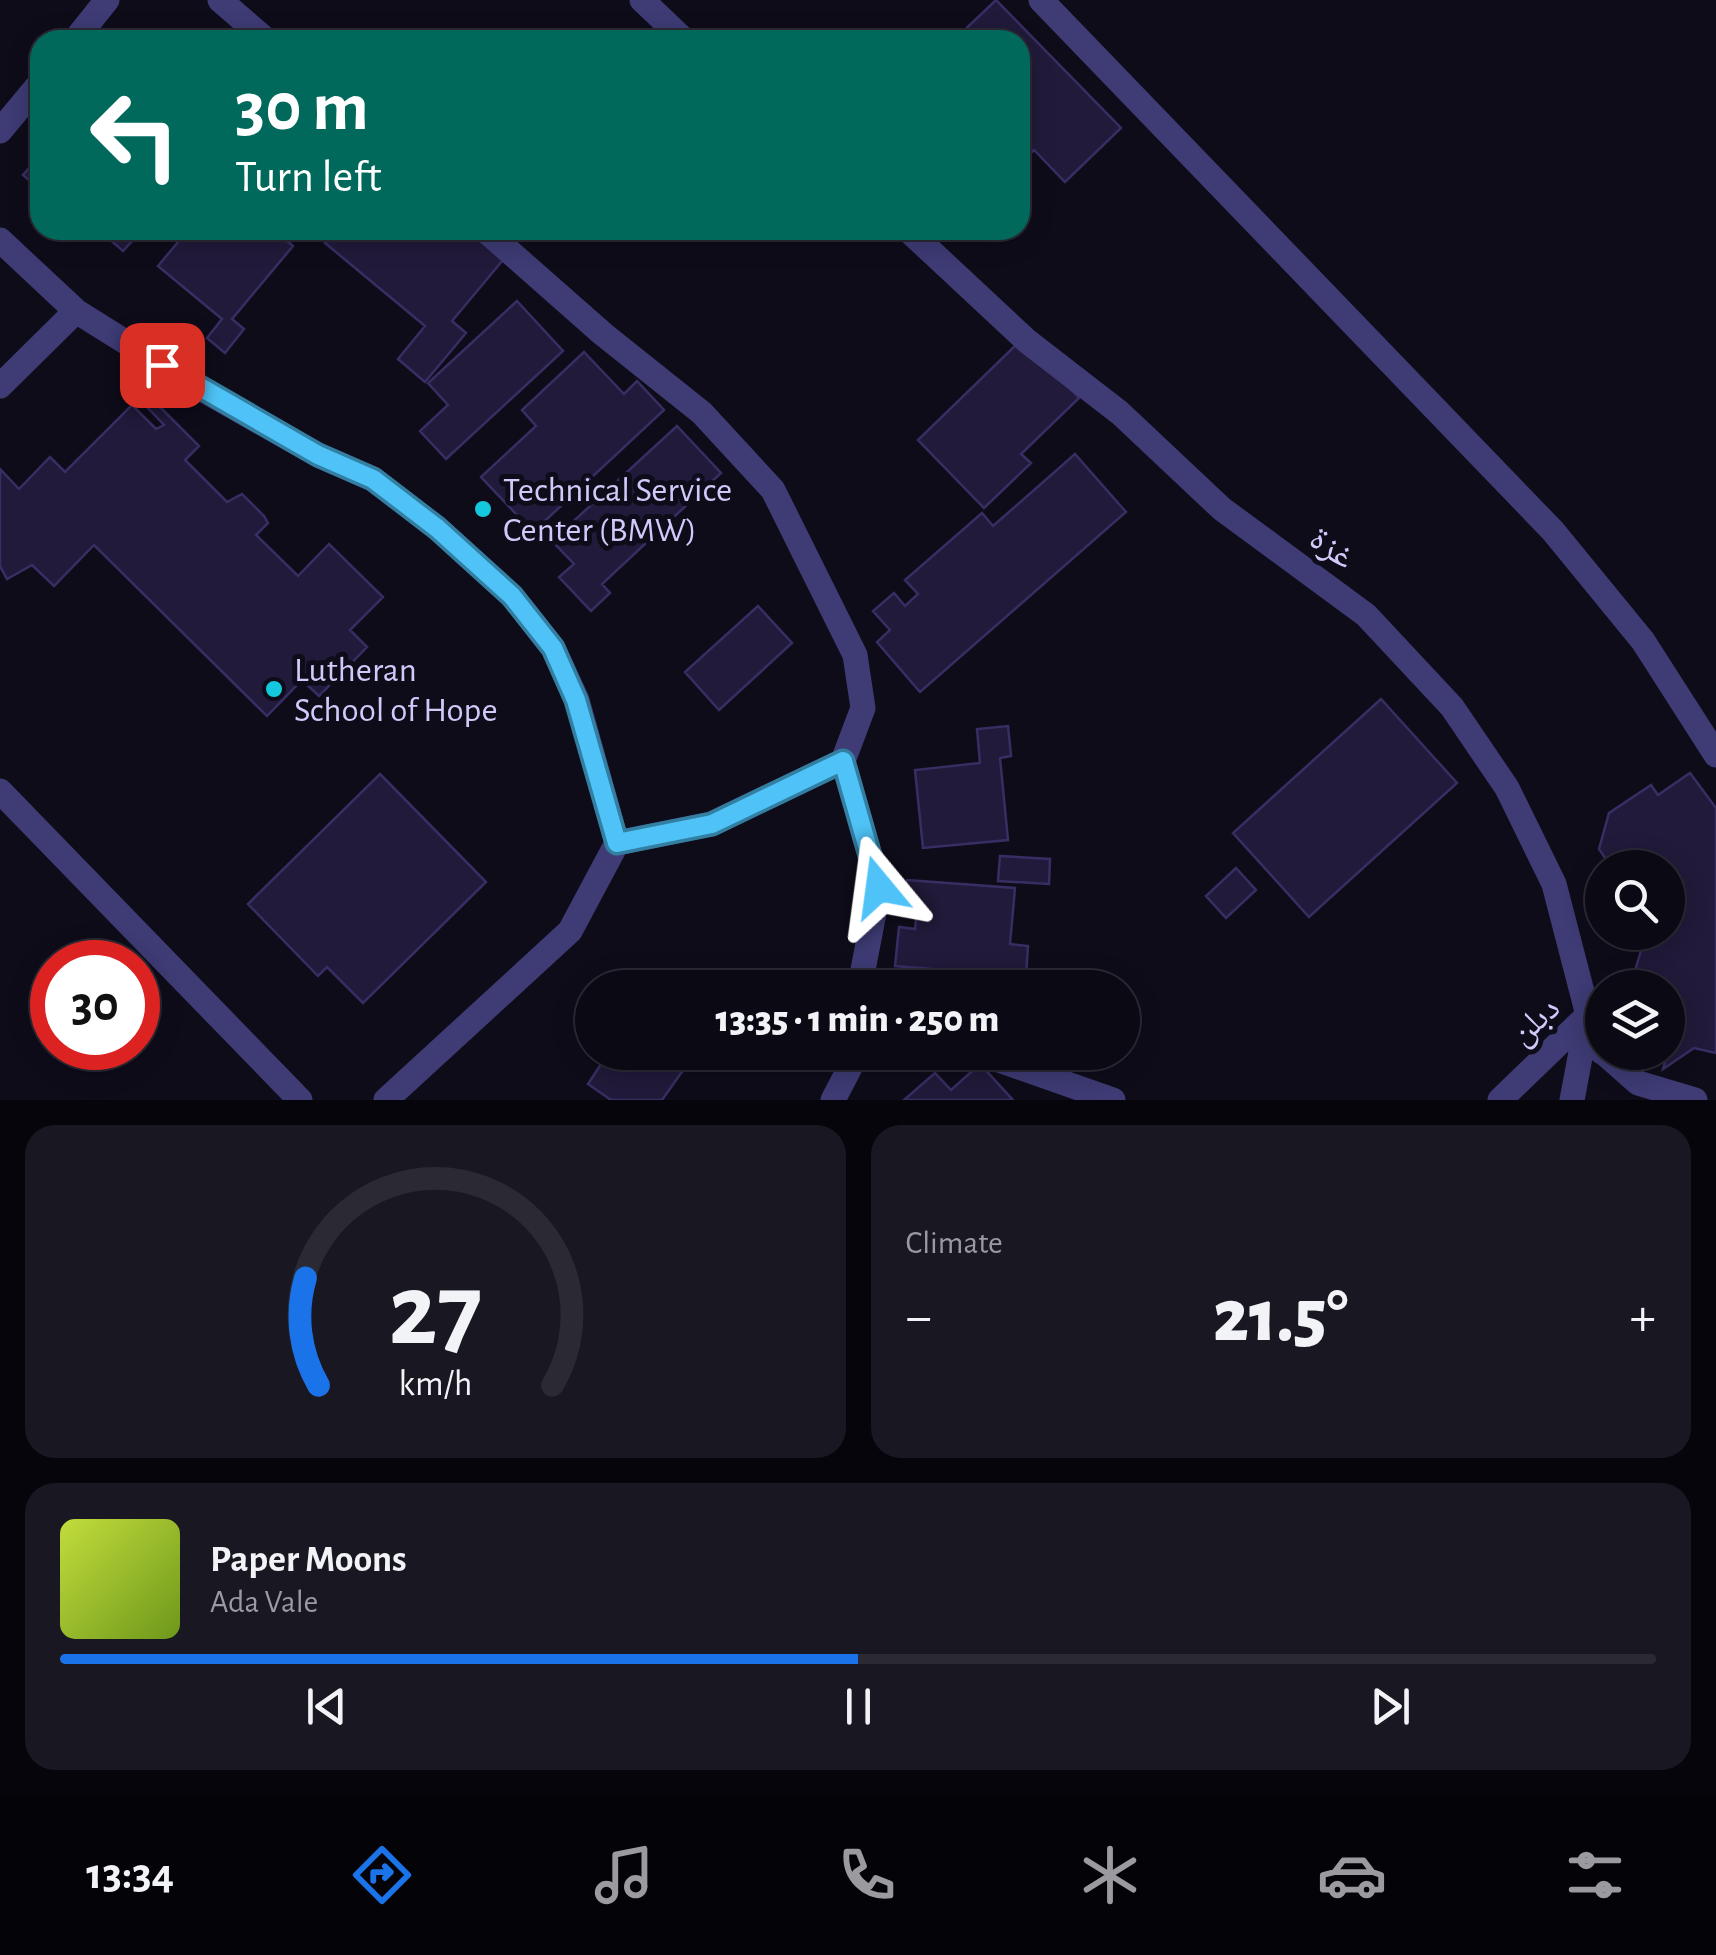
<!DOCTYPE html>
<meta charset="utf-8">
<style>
body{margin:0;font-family:"Alegreya Sans","Noto Naskh Arabic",sans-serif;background:#191722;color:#f1f3f6;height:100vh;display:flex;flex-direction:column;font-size:38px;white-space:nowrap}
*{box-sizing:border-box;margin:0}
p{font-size:32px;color:#9a9aa0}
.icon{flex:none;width:55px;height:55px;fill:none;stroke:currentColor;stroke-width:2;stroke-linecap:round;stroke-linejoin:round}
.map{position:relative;height:1100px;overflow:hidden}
.side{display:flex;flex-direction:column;gap:25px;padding:25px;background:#06050b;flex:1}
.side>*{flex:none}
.top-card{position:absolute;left:30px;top:30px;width:1000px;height:210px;border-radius:30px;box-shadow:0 5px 25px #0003,0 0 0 2px #2b2a34;background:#00695c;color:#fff;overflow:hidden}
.fabs{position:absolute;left:1585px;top:850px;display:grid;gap:20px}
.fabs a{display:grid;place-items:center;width:100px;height:100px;border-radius:50%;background:#0b0914;box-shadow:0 5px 25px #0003,0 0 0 2px #2b2a34;font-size:50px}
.speed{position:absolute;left:30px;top:940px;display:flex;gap:20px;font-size:50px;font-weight:700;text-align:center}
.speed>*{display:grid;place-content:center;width:130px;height:130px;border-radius:50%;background:#0b0914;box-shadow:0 5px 25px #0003,0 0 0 2px #2b2a34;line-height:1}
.speed .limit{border:15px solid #d22;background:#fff;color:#111}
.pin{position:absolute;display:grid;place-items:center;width:85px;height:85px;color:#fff;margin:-42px;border-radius:20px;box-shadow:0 5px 15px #0006}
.me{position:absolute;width:110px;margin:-55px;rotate:344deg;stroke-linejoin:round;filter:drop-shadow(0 0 8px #0008)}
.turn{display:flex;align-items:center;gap:35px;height:210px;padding:0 40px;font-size:45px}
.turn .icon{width:130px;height:130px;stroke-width:2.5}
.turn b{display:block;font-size:70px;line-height:85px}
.big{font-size:75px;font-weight:800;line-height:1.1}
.side .card{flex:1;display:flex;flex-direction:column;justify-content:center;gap:15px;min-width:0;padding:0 35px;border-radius:30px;background:#191722}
.side .dial{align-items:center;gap:0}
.dial svg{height:260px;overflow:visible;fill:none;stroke:#2b2a34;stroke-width:7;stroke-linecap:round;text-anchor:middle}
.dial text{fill:#f1f3f6;stroke:none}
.song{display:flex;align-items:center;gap:30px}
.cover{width:120px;height:120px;border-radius:15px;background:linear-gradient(135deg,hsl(70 70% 55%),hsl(80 70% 35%))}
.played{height:10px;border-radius:5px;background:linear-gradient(90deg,#1a73e8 50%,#2b2a34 50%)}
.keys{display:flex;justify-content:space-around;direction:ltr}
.heat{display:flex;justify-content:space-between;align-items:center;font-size:55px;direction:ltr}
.side .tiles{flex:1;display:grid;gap:25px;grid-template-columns:1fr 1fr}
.card:last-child{grid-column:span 2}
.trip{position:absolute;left:575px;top:970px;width:565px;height:100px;border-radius:50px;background:#0b0914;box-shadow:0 5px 25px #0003,0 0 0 2px #2b2a34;font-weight:800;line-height:100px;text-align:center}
.menu{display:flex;height:160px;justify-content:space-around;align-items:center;background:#040408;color:#9a9aa0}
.menu .icon{width:70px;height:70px}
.menu .selected{color:#1a73e8}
.menu b{font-size:45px;color:#f1f3f6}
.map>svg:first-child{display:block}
.building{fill:#211a3a;stroke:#392e64;stroke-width:2.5}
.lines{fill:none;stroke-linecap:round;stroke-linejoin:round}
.minor{stroke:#3e3b75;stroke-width:25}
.route-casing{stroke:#337fa1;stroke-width:25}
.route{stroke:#4fc3f7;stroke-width:18}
.poi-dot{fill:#14c8dd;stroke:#0f0c1a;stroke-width:4}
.labels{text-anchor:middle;stroke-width:10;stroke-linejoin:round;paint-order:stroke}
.poi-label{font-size:35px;fill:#d0cafa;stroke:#0f0c1a;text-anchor:start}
.street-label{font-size:35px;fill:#d0cafa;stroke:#0f0c1a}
</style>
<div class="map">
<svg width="1716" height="1100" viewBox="0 0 1716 1100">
<rect width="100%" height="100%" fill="#0f0c1a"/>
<path class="building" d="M996,0L1121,128L1065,182L1034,150L1020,163V40H954Z
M40,156V190L23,175Z
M99,230H142L123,251Z
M188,230H274L293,246L232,319L244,329L225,353L207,338L222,319L158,266Z
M336,230H468L503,260L452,321L466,333L425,382L398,359L425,326L325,243Z
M517,301L563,351L446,459L420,431L448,405L428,383Z
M1022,339L1079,398L1021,454L1031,463L984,508L918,440Z
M584,352L624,394L637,381L664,410L533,532L481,477L536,426L522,410Z
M154,401L199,446L185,460L227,502L242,494L264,516L268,523L256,535L298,576L329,544L383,597L350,630L367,647L319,696L302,680L267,716L94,545L54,586L32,565L7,579L0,566V469L19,489L50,457L65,472L132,405L156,429L164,425L148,408Z
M677,426L721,473L602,584L610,593L591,611L559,577L574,564L552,541Z
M1075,454L1126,512L920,692L877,642L890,630L873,611L894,593L905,606L918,594L905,580L982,513L993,526Z
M758,606L792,643L719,710L685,672Z
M1381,699L1457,783L1309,917L1233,833Z
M1008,726L1011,756L1000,758L1008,840L923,848L915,770L980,763L977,729Z
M1690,773L1716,808V1053L1694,1048L1663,1069L1671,1040L1668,1042V988H1646L1635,971L1642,947L1632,932H1668V868H1612L1599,849L1609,813L1651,785L1658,795Z
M380,774L486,882L363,1003L327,967L318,976L248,904Z
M1000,856L1050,859L1049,884L998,881Z
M1236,868L1256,890L1226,918L1206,896Z
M907,880L1015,888L1010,944L1028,946L1026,977L895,966L899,927L915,929L917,908L905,907Z
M609,1052H696L662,1100H611L588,1084Z
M980,1064L1013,1100H904L935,1073L951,1090Z"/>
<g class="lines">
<path class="minor" d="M220,0L266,40
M642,0L684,40
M1041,0L1553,531L1643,641L1716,755
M75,40L107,0
M0,131L40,83
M485,230L603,334L702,413L773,490L855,655L863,708L843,761L711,824L617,843
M908,230L1027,341L1120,413L1222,509L1366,615L1452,707L1507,788L1554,884L1588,1015L1602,1052
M0,240L76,311L191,383L318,455L373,479L437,528L512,596L553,648L577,700L617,843
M0,386L76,311
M843,761L879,887L861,980L865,988
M0,791L300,1100
M976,1052L1113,1100
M1603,1052L1638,1083L1695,1100
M386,1100L570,931L617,843
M833,1100L858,1052
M1500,1100L1588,1015
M1572,1100L1588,1015"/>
</g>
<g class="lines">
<defs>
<path id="route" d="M162,365L318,455L373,479L437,528L512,596L553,648L576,700L617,843L712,824L843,761L879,887"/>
</defs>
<use href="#route" class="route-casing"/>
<use href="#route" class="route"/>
</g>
<g class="poi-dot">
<circle cx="483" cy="509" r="10"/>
<circle cx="274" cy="689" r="10"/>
</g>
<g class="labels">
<g class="poi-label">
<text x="503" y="501">Technical Service<tspan x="503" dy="40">Center (BMW)</tspan></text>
<text x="294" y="681">Lutheran<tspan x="294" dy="40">School of Hope</tspan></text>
</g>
<g class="street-label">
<text transform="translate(1333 547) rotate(36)" y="12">غزة</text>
<text transform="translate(1534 1020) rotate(-42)" y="12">دبلن</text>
</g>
</g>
</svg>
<div class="fabs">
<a><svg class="icon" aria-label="search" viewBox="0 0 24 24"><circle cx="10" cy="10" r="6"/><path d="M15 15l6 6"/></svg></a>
<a><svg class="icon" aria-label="layers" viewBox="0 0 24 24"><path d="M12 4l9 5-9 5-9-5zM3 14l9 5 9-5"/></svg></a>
</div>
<div class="speed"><div class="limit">30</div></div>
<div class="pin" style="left:162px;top:365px;background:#d93025"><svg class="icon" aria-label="arrive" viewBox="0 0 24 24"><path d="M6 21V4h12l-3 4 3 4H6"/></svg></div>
<svg class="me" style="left:879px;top:887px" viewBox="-20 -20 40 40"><path d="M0-17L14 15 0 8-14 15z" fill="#4fc3f7" stroke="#fff" stroke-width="4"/></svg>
<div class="trip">13:35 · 1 min · 250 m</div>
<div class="top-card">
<div class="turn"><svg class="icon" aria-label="left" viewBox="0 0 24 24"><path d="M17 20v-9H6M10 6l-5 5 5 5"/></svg><div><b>30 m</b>Turn left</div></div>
</div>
</div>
<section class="side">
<div class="tiles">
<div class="card dial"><svg viewBox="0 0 100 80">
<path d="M14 69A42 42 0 1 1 86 69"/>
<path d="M14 69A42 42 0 0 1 10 36" stroke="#1a73e8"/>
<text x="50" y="56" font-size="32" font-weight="700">27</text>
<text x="50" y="72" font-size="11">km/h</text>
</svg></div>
<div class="card"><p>Climate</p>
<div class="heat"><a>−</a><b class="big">21.5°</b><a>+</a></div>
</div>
<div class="card">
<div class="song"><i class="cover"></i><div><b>Paper Moons</b><p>Ada Vale</p></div></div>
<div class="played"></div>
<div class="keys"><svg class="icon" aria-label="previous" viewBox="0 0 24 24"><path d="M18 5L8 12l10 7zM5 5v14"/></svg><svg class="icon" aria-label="pause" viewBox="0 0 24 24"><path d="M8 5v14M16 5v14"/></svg><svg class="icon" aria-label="next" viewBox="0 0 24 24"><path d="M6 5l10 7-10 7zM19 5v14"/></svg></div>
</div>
</div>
</section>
<nav class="menu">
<b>13:34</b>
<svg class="icon selected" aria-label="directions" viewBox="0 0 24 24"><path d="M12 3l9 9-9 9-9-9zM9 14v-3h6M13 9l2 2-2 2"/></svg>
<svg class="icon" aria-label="music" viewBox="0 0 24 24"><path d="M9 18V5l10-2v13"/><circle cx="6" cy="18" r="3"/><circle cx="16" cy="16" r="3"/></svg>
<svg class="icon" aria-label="phone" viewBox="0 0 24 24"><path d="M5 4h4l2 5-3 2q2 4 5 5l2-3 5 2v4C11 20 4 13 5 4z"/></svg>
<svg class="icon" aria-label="climate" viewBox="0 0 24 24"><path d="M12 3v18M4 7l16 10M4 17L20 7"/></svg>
<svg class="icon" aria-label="car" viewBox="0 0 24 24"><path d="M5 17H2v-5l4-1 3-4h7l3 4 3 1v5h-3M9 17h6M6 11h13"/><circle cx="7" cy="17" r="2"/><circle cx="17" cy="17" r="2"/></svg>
<svg class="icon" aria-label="filters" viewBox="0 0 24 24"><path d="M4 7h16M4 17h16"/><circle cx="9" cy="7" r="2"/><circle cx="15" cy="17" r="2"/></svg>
</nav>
